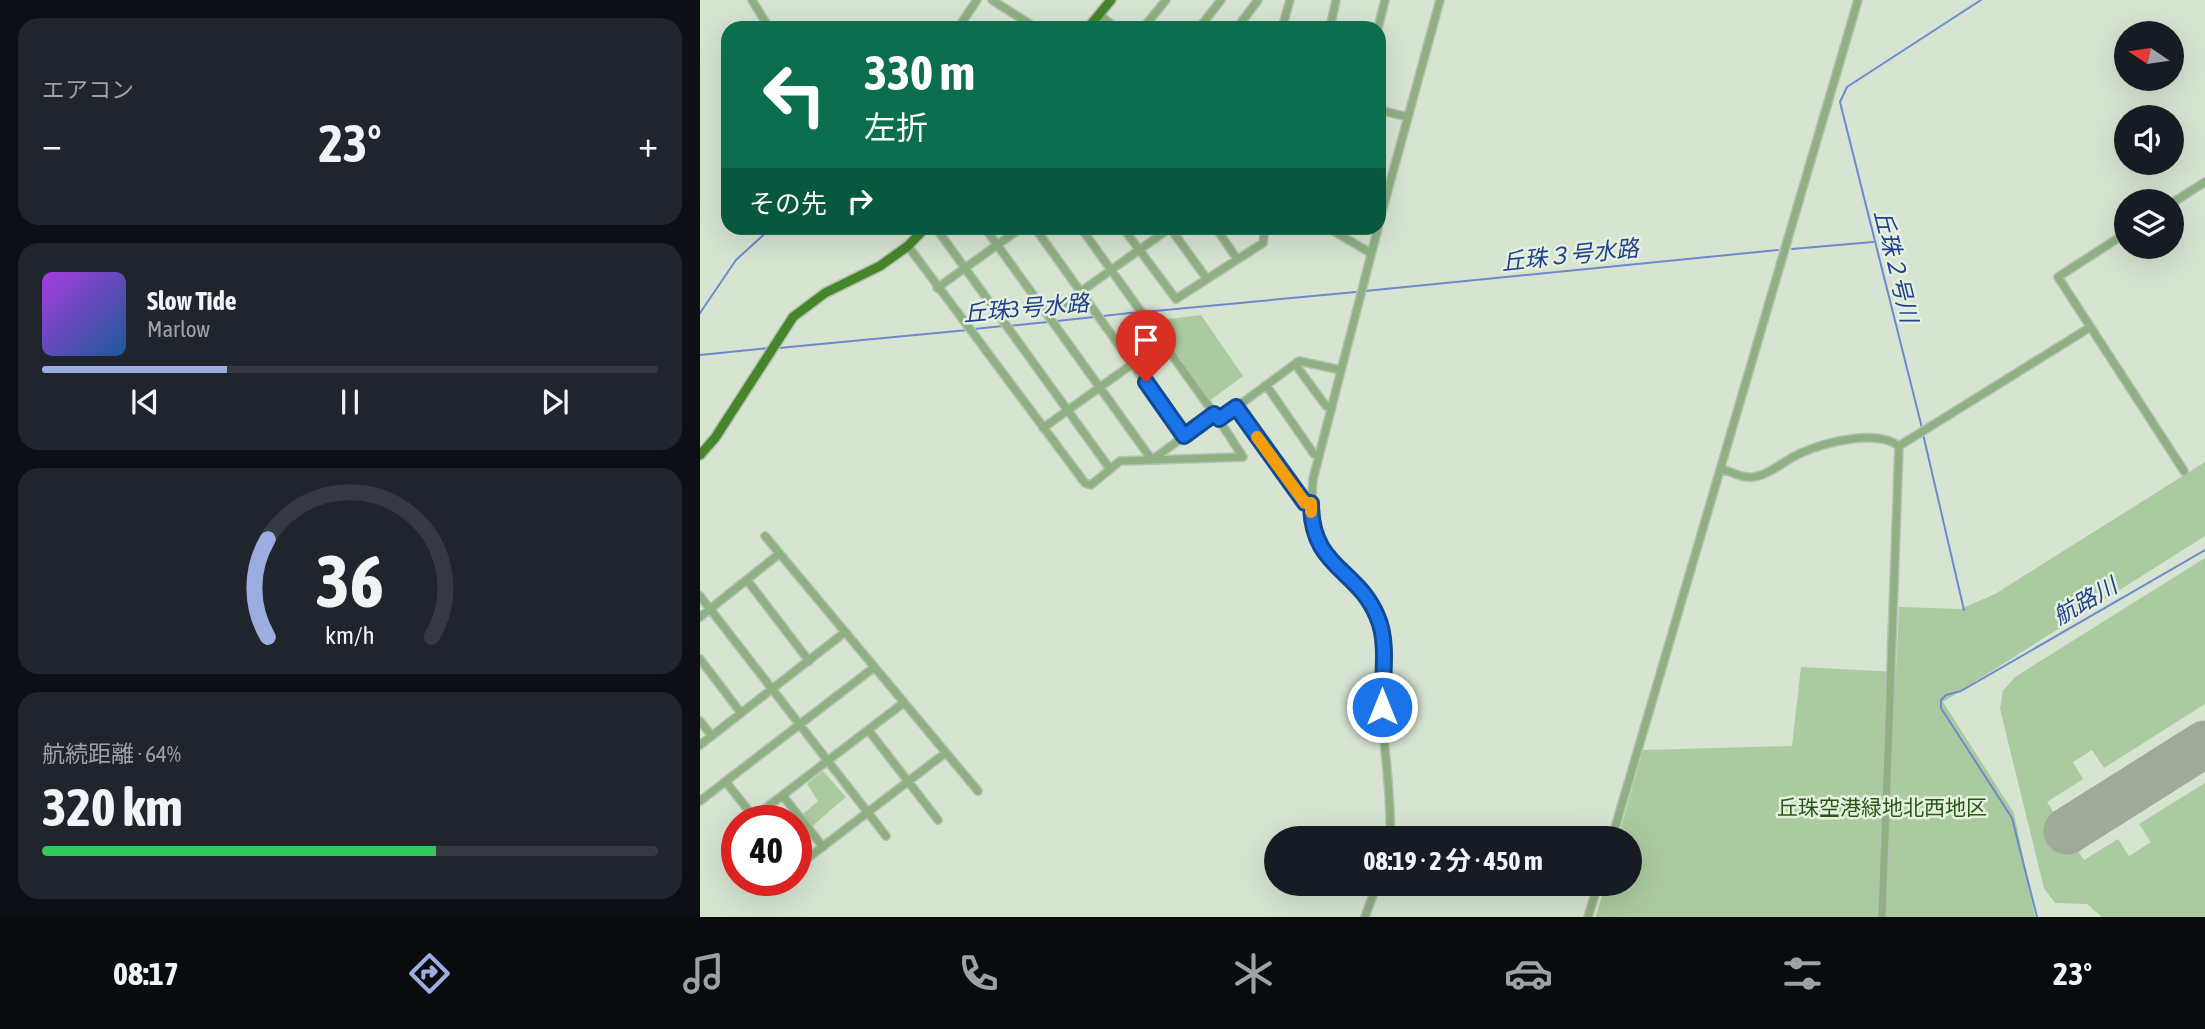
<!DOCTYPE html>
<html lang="ja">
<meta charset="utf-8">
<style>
body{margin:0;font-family:"Asap Condensed","Noto Sans JP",sans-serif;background:#20242c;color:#f1f3f6;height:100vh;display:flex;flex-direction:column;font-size:26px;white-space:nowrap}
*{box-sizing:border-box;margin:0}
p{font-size:23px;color:#9ea1a6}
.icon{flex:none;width:38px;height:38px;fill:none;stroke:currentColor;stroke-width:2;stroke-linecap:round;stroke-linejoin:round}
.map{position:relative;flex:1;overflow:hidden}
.side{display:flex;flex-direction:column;gap:18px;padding:18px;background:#0d0f14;width:700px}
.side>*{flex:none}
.guide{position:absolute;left:21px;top:21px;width:665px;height:214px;border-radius:21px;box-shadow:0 7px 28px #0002;background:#0b6e4f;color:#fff;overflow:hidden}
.needle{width:46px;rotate:283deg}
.buttons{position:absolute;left:1414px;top:21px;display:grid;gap:14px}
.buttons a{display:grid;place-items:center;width:70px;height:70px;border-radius:50%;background:#171b24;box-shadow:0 7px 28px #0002;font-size:35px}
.speed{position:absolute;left:21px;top:805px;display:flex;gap:14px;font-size:35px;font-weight:700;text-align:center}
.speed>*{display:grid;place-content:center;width:91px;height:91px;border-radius:50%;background:#171b24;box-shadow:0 7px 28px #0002;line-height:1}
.speed .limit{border:10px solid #d22;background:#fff;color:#111}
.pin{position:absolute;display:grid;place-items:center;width:60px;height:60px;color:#fff;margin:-72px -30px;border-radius:50% 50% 50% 0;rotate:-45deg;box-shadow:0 0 7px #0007}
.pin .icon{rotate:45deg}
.me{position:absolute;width:77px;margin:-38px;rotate:0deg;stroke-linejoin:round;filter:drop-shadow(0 0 5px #0008)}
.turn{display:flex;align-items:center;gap:24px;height:147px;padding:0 28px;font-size:32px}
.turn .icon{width:91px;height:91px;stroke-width:2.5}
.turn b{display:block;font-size:49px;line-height:60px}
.then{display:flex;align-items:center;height:66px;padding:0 28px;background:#0003;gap:14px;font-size:26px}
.big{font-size:52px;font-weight:700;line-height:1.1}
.side .tile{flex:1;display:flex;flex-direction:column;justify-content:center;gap:10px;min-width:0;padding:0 24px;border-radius:21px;background:#20242c}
.side .dial{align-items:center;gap:0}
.dial svg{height:182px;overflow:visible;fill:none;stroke:#363941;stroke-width:7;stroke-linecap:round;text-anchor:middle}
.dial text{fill:#f1f3f6;stroke:none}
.song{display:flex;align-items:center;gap:21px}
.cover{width:84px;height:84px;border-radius:10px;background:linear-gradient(135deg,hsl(280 70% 55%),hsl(210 70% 35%))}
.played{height:7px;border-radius:4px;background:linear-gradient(90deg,#9bade1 30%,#363941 30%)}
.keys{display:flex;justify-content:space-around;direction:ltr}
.heat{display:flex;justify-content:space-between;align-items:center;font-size:38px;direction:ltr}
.charge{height:10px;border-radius:5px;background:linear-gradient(90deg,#34c759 64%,#363941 0)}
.trip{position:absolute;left:564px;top:826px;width:378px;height:70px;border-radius:35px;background:#171b24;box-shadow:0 7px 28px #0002;font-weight:700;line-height:70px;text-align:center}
.tab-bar{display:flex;height:112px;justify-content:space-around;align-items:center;background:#090b0e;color:#9ea1a6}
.tab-bar .icon{width:49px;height:49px}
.tab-bar .current{color:#9bade1}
.tab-bar b{font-size:32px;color:#f1f3f6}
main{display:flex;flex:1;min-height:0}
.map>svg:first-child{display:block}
.green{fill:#aaca9f}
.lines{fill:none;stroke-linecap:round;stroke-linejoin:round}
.stream{stroke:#6d8ace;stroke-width:2}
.runway{stroke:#9faa9b;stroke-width:47}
.minor-casing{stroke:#b4c0b0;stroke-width:10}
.major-casing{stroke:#b4c0b0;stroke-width:12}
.minor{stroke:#8eb082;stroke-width:7}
.major{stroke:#46862a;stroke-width:9}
.route-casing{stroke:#114b97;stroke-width:18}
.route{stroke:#1a73e8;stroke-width:12}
.slow{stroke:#f59e0b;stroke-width:12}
.labels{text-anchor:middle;stroke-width:5;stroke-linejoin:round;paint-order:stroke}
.park-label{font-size:21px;fill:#285713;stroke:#e4f1df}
.water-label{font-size:23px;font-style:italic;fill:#234090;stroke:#e4f1df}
</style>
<main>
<section class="side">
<div class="tile"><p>エアコン</p>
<div class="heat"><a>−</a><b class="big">23°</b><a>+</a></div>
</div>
<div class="tile">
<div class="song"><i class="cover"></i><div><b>Slow Tide</b><p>Marlow</p></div></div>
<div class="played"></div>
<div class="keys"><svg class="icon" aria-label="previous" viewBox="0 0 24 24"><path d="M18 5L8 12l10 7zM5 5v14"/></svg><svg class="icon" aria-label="pause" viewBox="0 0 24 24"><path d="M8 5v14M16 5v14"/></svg><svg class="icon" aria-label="next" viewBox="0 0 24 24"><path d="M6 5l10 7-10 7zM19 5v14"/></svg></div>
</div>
<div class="tile dial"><svg viewBox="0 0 100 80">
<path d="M14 69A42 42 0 1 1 86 69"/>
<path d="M14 69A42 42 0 0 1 14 26" stroke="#9bade1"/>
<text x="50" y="56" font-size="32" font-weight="700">36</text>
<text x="50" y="72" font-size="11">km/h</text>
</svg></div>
<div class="tile"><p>航続距離 · 64%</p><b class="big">320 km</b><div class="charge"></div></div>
</section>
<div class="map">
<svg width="1505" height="917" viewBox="0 0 1505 917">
<rect width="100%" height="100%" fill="#d7e4d2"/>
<path class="green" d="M501,315L543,376L509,401L452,321Z
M1505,462V536L1243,702L1314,813L1335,917H896L905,884H929V838H918L943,750L1092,746L1101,667L1196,672L1199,607L1261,609L1295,594Z
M1505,558V704L1404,768L1392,750L1373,762L1383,779L1347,802L1384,860L1418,839L1429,856L1451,842L1439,824L1505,783V917H1402L1387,904L1355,903L1344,888L1300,709L1303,691L1315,677Z
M123,771L146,797L110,828L101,816L118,801L107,784Z"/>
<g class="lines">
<path class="stream" d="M1092,249L1173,242
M665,291L1078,250
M444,312L656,292
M0,313L36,260L71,228
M403,316L439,312
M357,321L394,317
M309,326L348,322
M274,329L303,326
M79,348L268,330
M0,355L70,348
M1222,428L1140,102L1147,87L1281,0
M1223,434L1264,610
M1337,917L1312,818L1241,708V700L1246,695L1261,691L1505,550"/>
<path class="runway" d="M1367,831L1505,744"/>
<defs>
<path id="minor" d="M52,0L69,28
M292,0L336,28
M399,14L416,28
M258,28L277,0
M443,28L466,0
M499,28L521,0
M537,28L558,0
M582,28L590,0
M630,28L636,0
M678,28L685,0
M679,110L708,117
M1472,203L1505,182
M679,223L740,0
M236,228L410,469
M285,228L452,460L514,414
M335,228L484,436
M381,228L515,415
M423,228L476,299L563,243L565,228
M516,228L537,259
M628,228L671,253
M678,228L613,479C609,536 615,547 655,586C666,596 675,606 679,621C687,649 680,681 682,711C684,753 692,796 690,838
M1426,233L1358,277L1484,471
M208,246L385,483L391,485L420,461L543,457L519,420L599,361L641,370
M237,288L321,228
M348,315L470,228L507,279
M595,364L626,406L632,407
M566,385L614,454L619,455
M535,407L605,503H611
M343,428L463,342
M1022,469C1034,473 1045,480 1058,476C1074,472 1086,459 1101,453C1126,442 1176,429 1199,446
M65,536L278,791
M47,580L109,661
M0,596L186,836
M0,617L79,554
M0,659L41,713
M0,721L12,736
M169,731L238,820
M0,745L144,633
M26,782L56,820
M83,796L123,847
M0,801L172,669
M54,817L202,704
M912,838L1158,0
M96,867L244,754
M665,917L677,884
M888,917L898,884
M1182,917L1199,446L1389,328"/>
<path id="major" d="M388,28L411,0
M0,455L15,438L93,317L125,293L180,266L208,246L225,228"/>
</defs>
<use href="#minor" class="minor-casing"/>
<use href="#major" class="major-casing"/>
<use href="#minor" class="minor"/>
<use href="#major" class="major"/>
</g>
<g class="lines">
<defs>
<path id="route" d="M446,382L484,436L514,414L519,419L536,407L605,503H611C611,568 657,568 677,616C689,642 682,679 682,707"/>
</defs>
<use href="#route" class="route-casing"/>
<use href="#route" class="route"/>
<path class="slow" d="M557,437L605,503H611V512"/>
</g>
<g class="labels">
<g class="park-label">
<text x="1182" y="815">丘珠空港緑地北西地区</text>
</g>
<g class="water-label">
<text transform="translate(870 255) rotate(-6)" y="8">丘珠３号水路</text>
<text transform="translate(1196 266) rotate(76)" y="8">丘珠２号川</text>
<text transform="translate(326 308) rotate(-5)" y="8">丘珠3号水路</text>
<text transform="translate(1385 601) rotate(-30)" y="8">航路川</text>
</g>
</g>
</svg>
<div class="buttons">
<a><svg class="needle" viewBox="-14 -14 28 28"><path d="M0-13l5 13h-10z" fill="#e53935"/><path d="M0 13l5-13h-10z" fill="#9ea1a6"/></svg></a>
<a><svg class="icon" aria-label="sound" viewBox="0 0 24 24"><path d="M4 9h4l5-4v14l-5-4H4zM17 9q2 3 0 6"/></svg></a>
<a><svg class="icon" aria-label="layers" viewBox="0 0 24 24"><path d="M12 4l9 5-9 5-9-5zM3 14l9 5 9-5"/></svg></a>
</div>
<div class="speed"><div class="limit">40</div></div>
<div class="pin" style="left:446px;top:382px;background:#d93025"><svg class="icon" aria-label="arrive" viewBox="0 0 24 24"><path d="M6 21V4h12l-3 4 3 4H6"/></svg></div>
<svg class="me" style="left:682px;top:707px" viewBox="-20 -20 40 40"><circle r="17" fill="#1a73e8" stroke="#fff" stroke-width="3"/><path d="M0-11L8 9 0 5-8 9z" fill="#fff"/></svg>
<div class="trip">08:19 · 2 分 · 450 m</div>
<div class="guide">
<div class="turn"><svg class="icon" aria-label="left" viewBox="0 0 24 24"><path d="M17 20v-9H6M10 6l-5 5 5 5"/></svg><div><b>330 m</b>左折</div></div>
<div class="then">その先<svg class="icon" aria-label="right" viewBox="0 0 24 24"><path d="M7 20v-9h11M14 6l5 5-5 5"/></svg></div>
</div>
</div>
</main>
<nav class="tab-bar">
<b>08:17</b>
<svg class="icon current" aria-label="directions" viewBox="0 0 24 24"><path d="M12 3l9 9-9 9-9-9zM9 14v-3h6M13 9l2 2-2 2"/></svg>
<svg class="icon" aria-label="music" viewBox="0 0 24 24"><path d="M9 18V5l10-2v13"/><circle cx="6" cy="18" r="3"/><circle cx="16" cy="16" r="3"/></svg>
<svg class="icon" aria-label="phone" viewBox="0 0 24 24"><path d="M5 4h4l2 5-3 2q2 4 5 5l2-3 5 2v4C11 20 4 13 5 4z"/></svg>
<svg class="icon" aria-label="climate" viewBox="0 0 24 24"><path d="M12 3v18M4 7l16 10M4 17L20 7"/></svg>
<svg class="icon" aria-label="car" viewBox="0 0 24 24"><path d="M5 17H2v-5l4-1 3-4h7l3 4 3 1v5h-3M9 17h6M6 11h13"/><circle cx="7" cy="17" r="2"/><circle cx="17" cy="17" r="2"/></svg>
<svg class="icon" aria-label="filters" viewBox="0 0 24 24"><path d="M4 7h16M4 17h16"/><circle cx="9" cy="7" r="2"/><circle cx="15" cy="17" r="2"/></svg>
<b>23°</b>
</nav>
